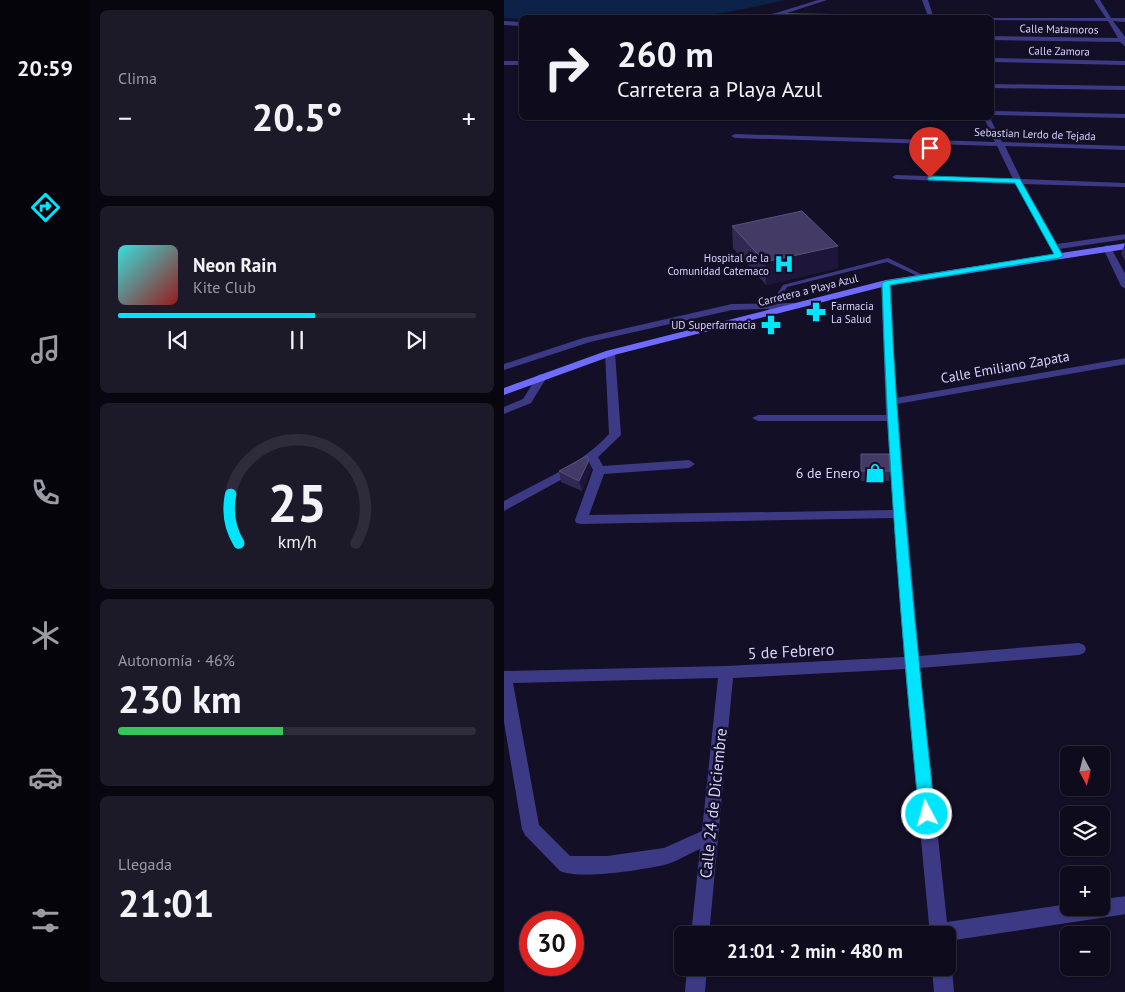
<!DOCTYPE html>
<html lang="es">
<meta charset="utf-8">
<style>
body{margin:0;font-family:"PT Sans",sans-serif;background:#1c1929;color:#f1f3f6;height:100vh;display:flex;flex-direction:column;font-size:19px;white-space:nowrap}
*{box-sizing:border-box;margin:0}
p{font-size:16px;color:#9b9ba3}
.icon{flex:none;width:28px;height:28px;fill:none;stroke:currentColor;stroke-width:2;stroke-linecap:round;stroke-linejoin:round}
.map{position:relative;flex:1;overflow:hidden}
.panel{display:flex;flex-direction:column;gap:10px;padding:10px;background:#08060f;width:414px}
.panel>*{flex:none}
.hud{position:absolute;left:15px;top:15px;width:475px;height:105px;border-radius:8px;box-shadow:0 1px 4px #0004,0 0 0 1px #2e2b3b;background:#0e0b1c;color:#f1f3f6;overflow:hidden}
.needle{width:32px;rotate:173deg}
.tools{position:absolute;left:556px;top:746px;display:grid;gap:10px}
.tools a{display:grid;place-items:center;width:50px;height:50px;border-radius:8px;background:#0e0b1c;box-shadow:0 1px 4px #0004,0 0 0 1px #2e2b3b;font-size:25px}
.speed{position:absolute;left:15px;top:911px;display:flex;gap:10px;font-size:25px;font-weight:700;text-align:center}
.speed>*{display:grid;place-content:center;width:65px;height:65px;border-radius:50%;background:#0e0b1c;box-shadow:0 1px 4px #0004,0 0 0 1px #2e2b3b;line-height:1}
.speed .limit{border:8px solid #d22;background:#fff;color:#111}
.pin{position:absolute;display:grid;place-items:center;width:42px;height:42px;color:#fff;margin:-51px -21px;border-radius:50% 50% 50% 0;rotate:-45deg;box-shadow:0 0 5px #0007}
.pin .icon{rotate:45deg}
.me{position:absolute;width:55px;margin:-28px;rotate:354deg;stroke-linejoin:round;filter:drop-shadow(0 0 4px #0008)}
.turn{display:flex;align-items:center;gap:18px;height:105px;padding:0 15px;font-size:22px}
.turn .icon{width:65px;height:65px;stroke-width:2.5}
.turn b{display:block;font-size:35px;line-height:42px}
.big{font-size:38px;font-weight:700;line-height:1.1}
.panel .tile{flex:1;display:flex;flex-direction:column;justify-content:center;gap:8px;min-width:0;padding:0 18px;border-radius:8px;background:#1c1929}
.panel .dial{align-items:center;gap:0}
.dial svg{height:130px;overflow:visible;fill:none;stroke:#2e2b3b;stroke-width:7;stroke-linecap:round;text-anchor:middle}
.dial text{fill:#f1f3f6;stroke:none}
.song{display:flex;align-items:center;gap:15px}
.cover{width:60px;height:60px;border-radius:8px;background:linear-gradient(135deg,hsl(180 70% 55%),hsl(0 70% 35%))}
.played{height:5px;border-radius:2px;background:linear-gradient(90deg,#00e5ff 55%,#2e2b3b 55%)}
.keys{display:flex;justify-content:space-around;direction:ltr}
.heat{display:flex;justify-content:space-between;align-items:center;font-size:28px;direction:ltr}
.charge{height:8px;border-radius:4px;background:linear-gradient(90deg,#34c759 46%,#2e2b3b 0)}
.trip{position:absolute;left:170px;top:926px;width:282px;height:50px;border-radius:8px;background:#0e0b1c;box-shadow:0 1px 4px #0004,0 0 0 1px #2e2b3b;font-weight:700;line-height:50px;text-align:center}
main{display:flex;flex:1;min-height:0}
.tabs{display:flex;flex-direction:column;width:90px;justify-content:space-around;align-items:center;background:#06040b;color:#9b9ba3}
.tabs .icon{width:35px;height:35px}
.tabs .active{color:#00e5ff}
.tabs b{font-size:22px;color:#f1f3f6}
.map>svg:first-child{display:block}
.water{fill:#0c2248}
.lines{fill:none;stroke-linecap:round;stroke-linejoin:round}
.lane{fill:#3d3a85;fill-rule:evenodd}
.street{fill:#3d3a85;fill-rule:evenodd}
.secondary{fill:#6f6bff;fill-rule:evenodd}
.wall{fill:#312854}
.shaded-wall{fill:#1d163a}
.building{fill:#433a66;stroke:#5a527e}
.route{fill:#00e5ff;stroke:#0095a6}
.labels{text-anchor:middle;stroke-width:5;stroke-linejoin:round;paint-order:stroke}
.far-street-label{font-size:11px;fill:#d9d4ff;stroke:#130f26}
.far-poi-label{font-size:11px;fill:#d9d4ff;stroke:#130f26;text-anchor:end}
.street-label{font-size:14px;fill:#d9d4ff;stroke:#130f26}
.poi-label{font-size:14px;fill:#d9d4ff;stroke:#130f26;text-anchor:end}
.near-street-label{font-size:16px;fill:#d9d4ff;stroke:#130f26}
</style>
<main>
<nav class="tabs">
<b>20:59</b>
<svg class="icon active" aria-label="directions" viewBox="0 0 24 24"><path d="M12 3l9 9-9 9-9-9zM9 14v-3h6M13 9l2 2-2 2"/></svg>
<svg class="icon" aria-label="music" viewBox="0 0 24 24"><path d="M9 18V5l10-2v13"/><circle cx="6" cy="18" r="3"/><circle cx="16" cy="16" r="3"/></svg>
<svg class="icon" aria-label="phone" viewBox="0 0 24 24"><path d="M5 4h4l2 5-3 2q2 4 5 5l2-3 5 2v4C11 20 4 13 5 4z"/></svg>
<svg class="icon" aria-label="climate" viewBox="0 0 24 24"><path d="M12 3v18M4 7l16 10M4 17L20 7"/></svg>
<svg class="icon" aria-label="car" viewBox="0 0 24 24"><path d="M5 17H2v-5l4-1 3-4h7l3 4 3 1v5h-3M9 17h6M6 11h13"/><circle cx="7" cy="17" r="2"/><circle cx="17" cy="17" r="2"/></svg>
<svg class="icon" aria-label="filters" viewBox="0 0 24 24"><path d="M4 7h16M4 17h16"/><circle cx="9" cy="7" r="2"/><circle cx="15" cy="17" r="2"/></svg>
</nav>
<section class="panel">
<div class="tile"><p>Clima</p>
<div class="heat"><a>−</a><b class="big">20.5°</b><a>+</a></div>
</div>
<div class="tile">
<div class="song"><i class="cover"></i><div><b>Neon Rain</b><p>Kite Club</p></div></div>
<div class="played"></div>
<div class="keys"><svg class="icon" aria-label="previous" viewBox="0 0 24 24"><path d="M18 5L8 12l10 7zM5 5v14"/></svg><svg class="icon" aria-label="pause" viewBox="0 0 24 24"><path d="M8 5v14M16 5v14"/></svg><svg class="icon" aria-label="next" viewBox="0 0 24 24"><path d="M6 5l10 7-10 7zM19 5v14"/></svg></div>
</div>
<div class="tile dial"><svg viewBox="0 0 100 80">
<path d="M14 69A42 42 0 1 1 86 69"/>
<path d="M14 69A42 42 0 0 1 9 39" stroke="#00e5ff"/>
<text x="50" y="56" font-size="32" font-weight="700">25</text>
<text x="50" y="72" font-size="11">km/h</text>
</svg></div>
<div class="tile"><p>Autonomía · 46%</p><b class="big">230 km</b><div class="charge"></div></div>
<div class="tile"><p>Llegada</p><b class="big">21:01</b></div>
</section>
<div class="map">
<svg width="622" height="992" viewBox="0 0 622 992">
<rect width="100%" height="100%" fill="#130f26"/>
<path class="water" d="M0,0H282L225,12L182,17L17,19L0,18Z"/>
<g class="lines">
<path class="lane" d="M384,258L423,277L420,279L418,278L383,262L283,287L271,307L269,313L267,314L264,312L265,307L279,285Z"/>
<path class="street" d="M314,0H323L283,13L424,16L418,0H424L429,16L441,18L273,16L247,18L272,13Z
M590,0H596L607,18H622V22L609,21L622,38V47L616,42L488,40V36L614,38L604,21L488,20L486,18H602Z
M0,21L18,22V26L0,25Z
M488,58L622,61V65L488,62Z
M0,61H18V65H0Z
M488,84L622,86V90L488,88Z
M488,111L622,114V118L488,115Z
M480,118H486L498,142L622,146V150L501,146L517,179L622,183V187L519,184L553,244L622,234V239L555,249L559,256L555,259L552,258L511,184L392,179L388,177L392,175L509,179L493,146L231,138L227,136L231,134L491,142Z
M603,245L607,248L622,275V289L617,286L599,248Z
M382,280L387,283L392,398L622,358V364L393,404L415,656L575,643L580,645L582,649L580,653L575,655L416,668L443,922L565,904V908H598V899L622,896V914L444,941V935H426L401,669L229,678L205,935H187L196,849C184,854 172,862 160,865C136,870 78,880 56,871L21,835L18,829L0,722V671L222,666L400,657L390,518L77,524L72,523L71,520L89,470L86,464L0,511V501C36,481 77,465 105,434L101,353L106,350L111,353L117,435L94,457L99,466L185,460L191,464L185,468L100,474L85,515L389,510L383,421H254L248,418L254,415H382L377,283ZM214,678L198,831L160,848L103,856H66L35,825L9,683Z
M290,303L293,304V308L228,310L86,342L0,370V364L79,338L228,304Z
M38,374L43,377L27,403L0,414V407L19,399L34,375Z
M444,961L448,968L450,992H430L428,968H444Z
M183,968H203L201,992H181Z"/>
<path class="secondary" d="M622,243V249L382,286L110,355L0,395V388L102,351L382,280Z"/>
</g>
<path class="wall" d="M228,226L334,268L262,285L229,248Z
M622,241V262L617,254Z
M357,454L386,471L385,481H357Z
M85,460L87,470L78,491L57,482L55,471Z"/>
<path class="shaded-wall" d="M334,246V268L262,285L261,262Z
M85,460L87,470L78,491L75,481Z"/>
<path class="building" d="M298,211L334,246L261,262L228,226Z
M357,454H385L386,471H357Z
M83,456L85,460L75,481L55,471Z"/>
<path class="route" d="M426,176L516,179L559,256L555,258L386,285C394,462 412,638 431,814L429,819L423,822L418,819L415,814C398,638 383,461 378,283L382,281L550,254L511,183L424,180V177Z"/>
<defs>
<symbol id="hospital-bare" viewBox="-9 -9 18 18"><path d="M-5-5h3v3.5h4V-5h3V5h-3V1.5h-4V5h-3Z" fill="#00e5ff" stroke="#130f26" stroke-width="2.5" paint-order="stroke"/></symbol>
<symbol id="pharmacy-bare" viewBox="-9 -9 18 18"><path d="M-2-6h4v4h4v4h-4v4h-4v-4h-4v-4h4Z" fill="#00e5ff" stroke="#130f26" stroke-width="2.5" paint-order="stroke"/></symbol>
<symbol id="shop-bare" viewBox="-9 -9 18 18"><path d="M-5-2.5h2.3a2.7 3.5 0 0 1 5.4 0H5L5.5 6h-11ZM-1.5-2.5h3a1.5 2.3 0 0 0-3 0Z" fill="#00e5ff" stroke="#130f26" stroke-width="2.5" paint-order="stroke"/></symbol>
</defs>
<g fill-rule="evenodd">
<use href="#hospital-bare" x="266" y="250" width="28" height="28"/>
<use href="#pharmacy-bare" x="298" y="298" width="28" height="28"/>
<use href="#pharmacy-bare" x="253" y="311" width="28" height="28"/>
<use href="#shop-bare" x="357" y="459" width="28" height="28"/>
</g>
<g class="labels">
<g class="far-street-label">
<text transform="translate(555 29) rotate(1)" y="4">Calle Matamoros</text>
<text transform="translate(555 51) rotate(1)" y="4">Calle Zamora</text>
<text transform="translate(531 134) rotate(2)" y="4">Sebastian Lerdo de Tejada</text>
<text transform="translate(304 290) rotate(-14)" y="4">Carretera a Playa Azul</text>
</g>
<g class="far-poi-label">
<text x="265" y="262">Hospital de la<tspan x="265" dy="13">Comunidad Catemaco</tspan></text>
<text x="327" y="310" text-anchor="start">Farmacia<tspan x="327" dy="13">La Salud</tspan></text>
<text x="252" y="329">UD Superfarmacia</text>
</g>
<g class="street-label">
<text transform="translate(501 367) rotate(-10)" y="5">Calle Emiliano Zapata</text>
</g>
<g class="poi-label">
<text x="356" y="478">6 de Enero</text>
</g>
<g class="near-street-label">
<text transform="translate(287 651) rotate(-3)" y="6">5 de Febrero</text>
<text transform="translate(209 803) rotate(-84)" y="6">Calle 24 de Diciembre</text>
</g>
</g>
</svg>
<div class="tools">
<a><svg class="needle" viewBox="-14 -14 28 28"><path d="M0-13l5 13h-10z" fill="#e53935"/><path d="M0 13l5-13h-10z" fill="#9b9ba3"/></svg></a>
<a><svg class="icon" aria-label="layers" viewBox="0 0 24 24"><path d="M12 4l9 5-9 5-9-5zM3 14l9 5 9-5"/></svg></a>
<a>+</a>
<a>−</a>
</div>
<div class="speed"><div class="limit">30</div></div>
<div class="pin" style="left:426px;top:178px;background:#d93025"><svg class="icon" aria-label="arrive" viewBox="0 0 24 24"><path d="M6 21V4h12l-3 4 3 4H6"/></svg></div>
<svg class="me" style="left:423px;top:814px" viewBox="-20 -20 40 40"><circle r="17" fill="#00e5ff" stroke="#fff" stroke-width="3"/><path d="M0-11L8 9 0 5-8 9z" fill="#fff"/></svg>
<div class="trip">21:01 · 2 min · 480 m</div>
<div class="hud">
<div class="turn"><svg class="icon" aria-label="right" viewBox="0 0 24 24"><path d="M7 20v-9h11M14 6l5 5-5 5"/></svg><div><b>260 m</b>Carretera a Playa Azul</div></div>
</div>
</div>
</main>
